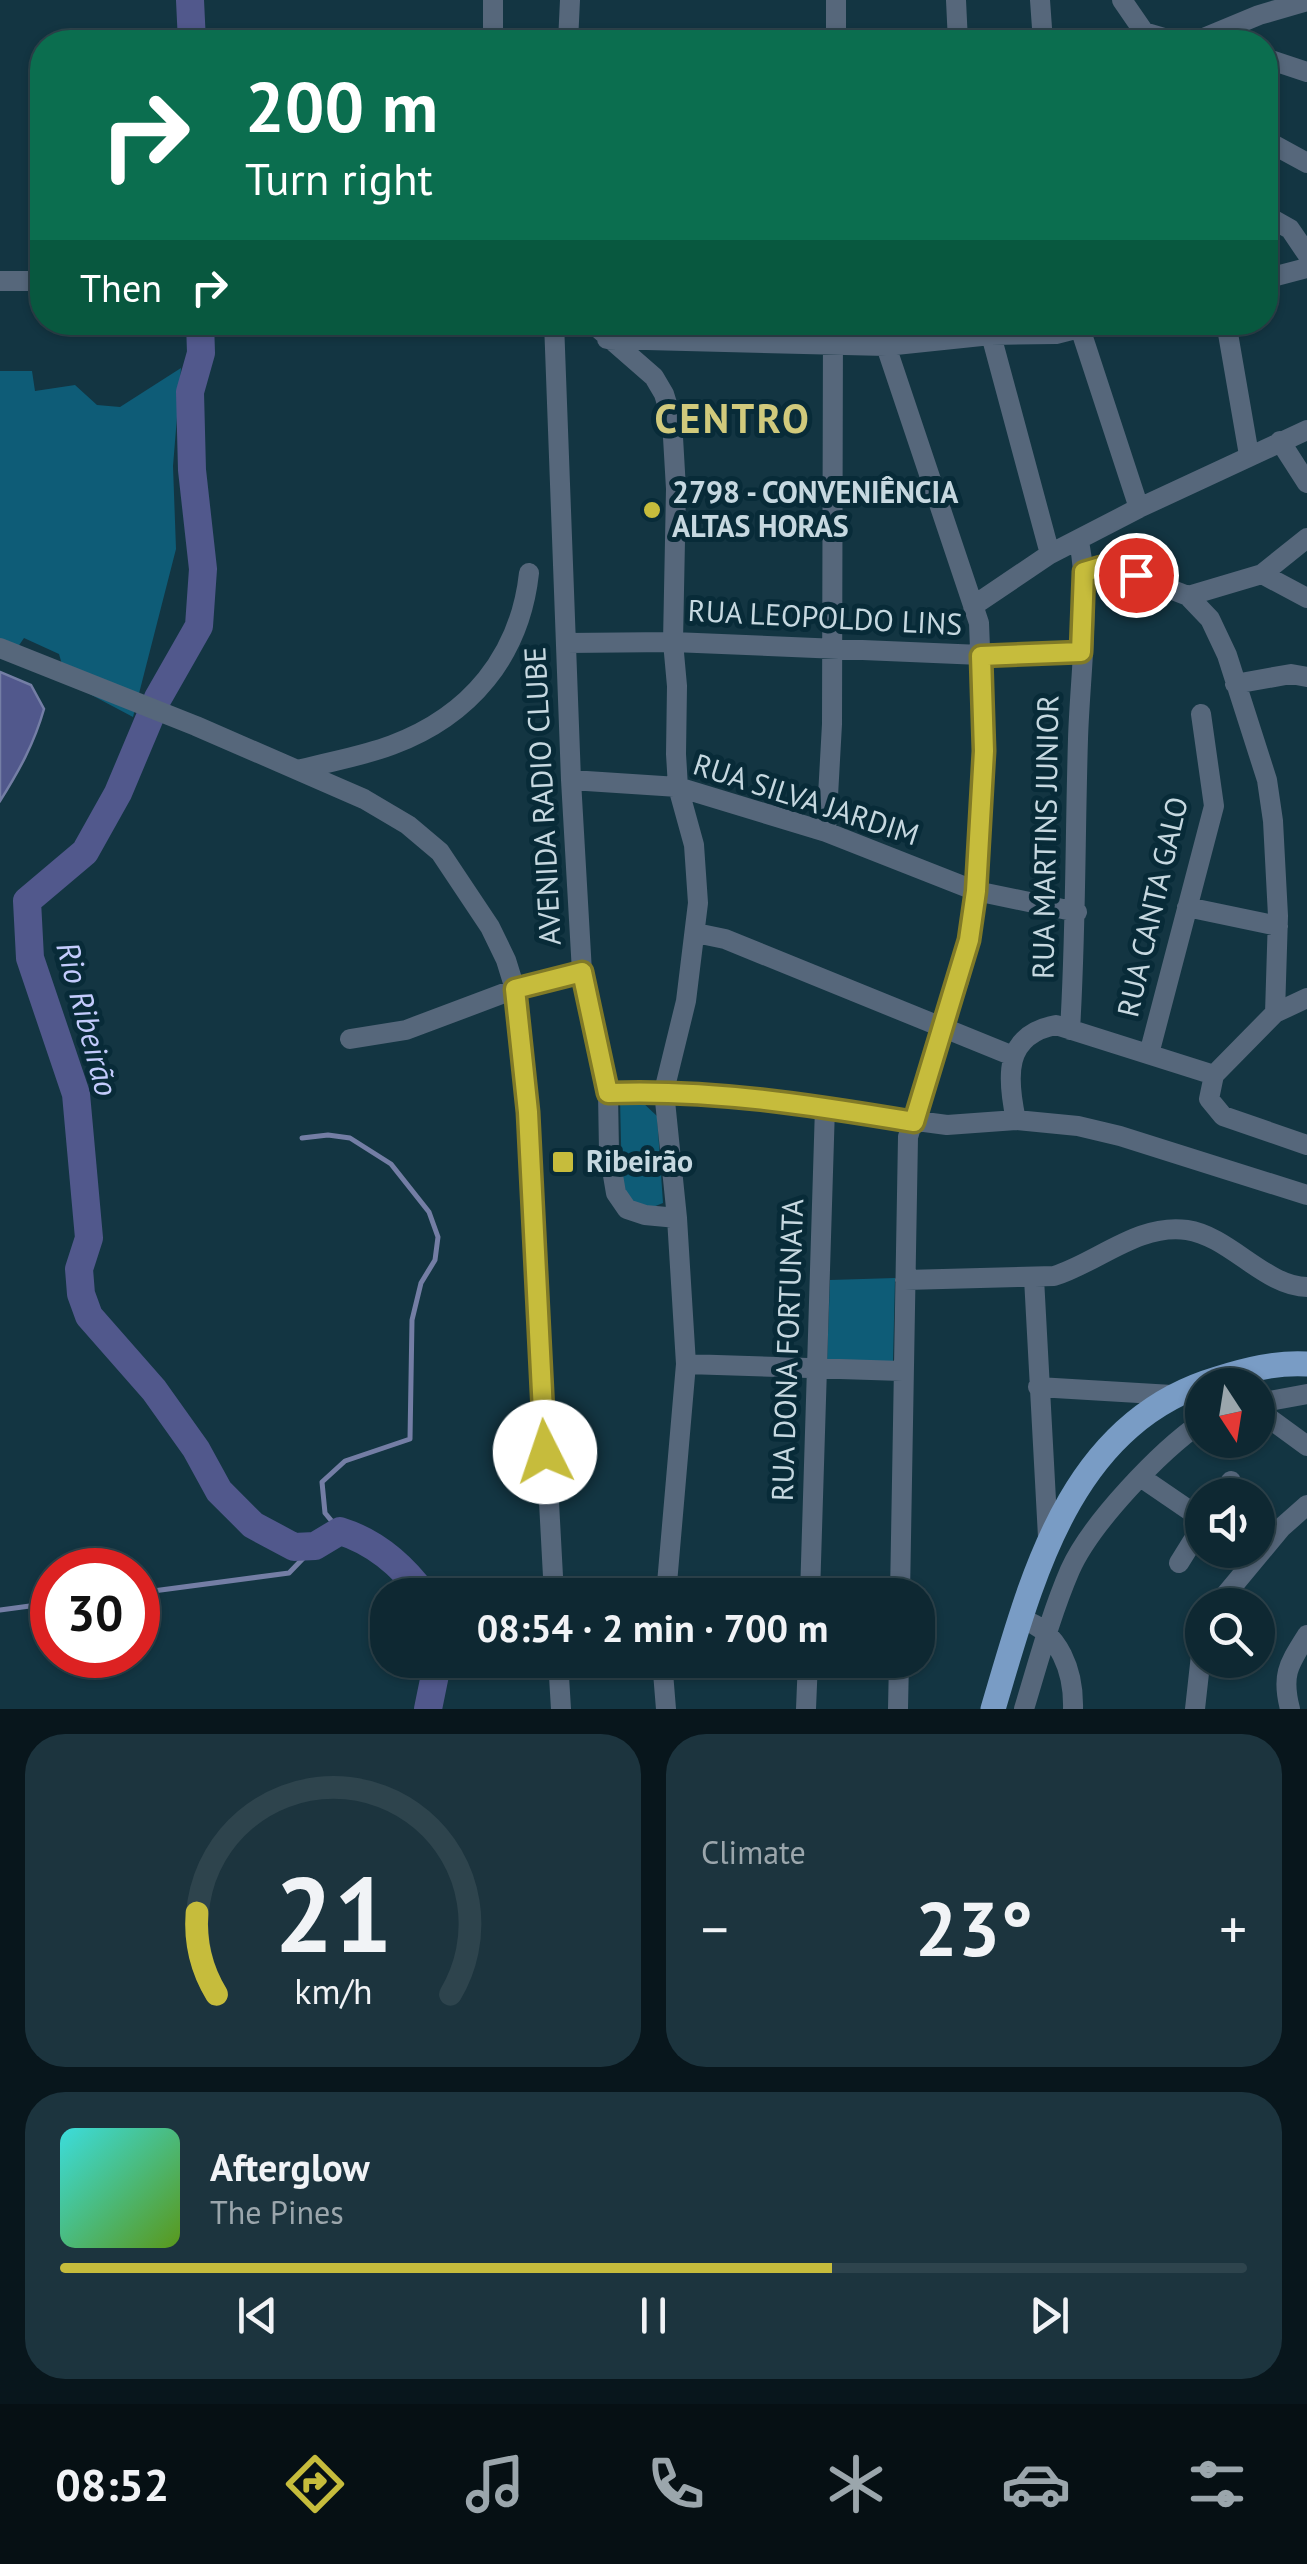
<!DOCTYPE html>
<meta charset="utf-8">
<style>
body{margin:0;font-family:"PT Sans",sans-serif;background:#1c343e;color:#f1f3f6;height:100vh;display:flex;flex-direction:column;font-size:38px;white-space:nowrap}
*{box-sizing:border-box;margin:0}
p{font-size:32px;color:#9ba6ac}
.icon{flex:none;width:55px;height:55px;fill:none;stroke:currentColor;stroke-width:2;stroke-linecap:round;stroke-linejoin:round}
.map{position:relative;height:1709px;overflow:hidden}
.side{display:flex;flex-direction:column;gap:25px;padding:25px;background:#08161c;flex:1}
.side>*{flex:none}
.hud{position:absolute;left:30px;top:30px;width:1248px;height:305px;border-radius:40px;box-shadow:0 2px 8px #0004,0 0 0 2px #2e444d;background:#0b6e4f;color:#fff;overflow:hidden}
.needle{width:65px;rotate:168deg}
.fabs{position:absolute;left:1185px;top:1368px;display:grid;gap:20px}
.fabs a{display:grid;place-items:center;width:90px;height:90px;border-radius:50%;background:#0e2832;box-shadow:0 2px 8px #0004,0 0 0 2px #2e444d;font-size:50px}
.speed{position:absolute;left:30px;top:1548px;display:flex;gap:20px;font-size:50px;font-weight:700;text-align:center}
.speed>*{display:grid;place-content:center;width:130px;height:130px;border-radius:50%;background:#0e2832;box-shadow:0 2px 8px #0004,0 0 0 2px #2e444d;line-height:1}
.speed .limit{border:15px solid #d22;background:#fff;color:#111}
.pin{position:absolute;display:grid;place-items:center;width:85px;height:85px;color:#fff;margin:-42px;border:5px solid #fff;border-radius:50%;box-shadow:0 2px 10px #0007}
.me{position:absolute;width:110px;margin:-55px;rotate:356deg;stroke-linejoin:round;filter:drop-shadow(0 0 8px #0008)}
.turn{display:flex;align-items:center;gap:35px;height:210px;padding:0 50px;font-size:45px}
.turn .icon{width:130px;height:130px;stroke-width:2.5}
.turn b{display:block;font-size:70px;line-height:85px}
.then{display:flex;align-items:center;height:95px;padding:0 50px;background:#0003;gap:20px;font-size:38px}
.big{font-size:75px;font-weight:600;line-height:1.1}
.side .widget{flex:1;display:flex;flex-direction:column;justify-content:center;gap:15px;min-width:0;padding:0 35px;border-radius:40px;background:#1c343e}
.side .dial{align-items:center;gap:0}
.dial svg{height:260px;overflow:visible;fill:none;stroke:#2e444d;stroke-width:7;stroke-linecap:round;text-anchor:middle}
.dial text{fill:#f1f3f6;stroke:none}
.song{display:flex;align-items:center;gap:30px}
.cover{width:120px;height:120px;border-radius:15px;background:linear-gradient(135deg,hsl(180 70% 55%),hsl(90 70% 35%))}
.played{height:10px;border-radius:5px;background:linear-gradient(90deg,#c6bc3c 65%,#2e444d 65%)}
.keys{display:flex;justify-content:space-around;direction:ltr}
.heat{display:flex;justify-content:space-between;align-items:center;font-size:55px;direction:ltr}
.side .tiles{flex:1;display:grid;gap:25px;grid-template-columns:1fr 1fr}
.widget:last-child{grid-column:span 2}
.trip{position:absolute;left:370px;top:1578px;width:565px;height:100px;border-radius:40px;background:#0e2832;box-shadow:0 2px 8px #0004,0 0 0 2px #2e444d;font-weight:600;line-height:100px;text-align:center}
.dock{display:flex;height:160px;justify-content:space-around;align-items:center;background:#061014;color:#9ba6ac}
.dock .icon{width:70px;height:70px}
.dock .current{color:#c6bc3c}
.dock b{font-size:45px;color:#f1f3f6}
.map>svg:first-child{display:block}
.green{fill:#0e5c77}
.water{fill:#51588c;stroke:#747ea5;stroke-width:2.5}
.lines{fill:none;stroke-linecap:round;stroke-linejoin:round}
.stream{stroke:#747ea5;stroke-width:5}
.river{stroke:#51588c;stroke-width:28}
.minor{stroke:#56677b;stroke-width:20}
.major{stroke:#799cc5;stroke-width:25}
.route-casing{stroke:#817a27;stroke-width:25}
.route{stroke:#c6bc3c;stroke-width:18}
.poi-dot{fill:#c6bc3c;stroke:#082b38;stroke-width:4}
.labels{text-anchor:middle;stroke-width:10;stroke-linejoin:round;paint-order:stroke}
.poi-label{font-size:30px;font-weight:bold;fill:#c6d8e0;stroke:#082b38;text-anchor:start}
.street-label{font-size:30px;fill:#c6d8e0;stroke:#082b38}
.water-label{font-size:32px;font-style:italic;fill:#c3cbfc;stroke:#082b38}
.district-label{font-size:40px;font-weight:bold;letter-spacing:2.5px;fill:#d1ca7c;stroke:#082b38}
</style>
<div class="map">
<svg width="1307" height="1709" viewBox="0 0 1307 1709">
<rect width="100%" height="100%" fill="#133542"/>
<path class="green" d="M181,368L173,466L176,549L133,717L67,682L59,654L24,638L9,660L0,656V371H32L35,391L75,385L97,405L120,407Z
M620,1099L642,1102L657,1116L663,1203L653,1207L632,1204L622,1184Z
M895,1278L893,1361L827,1362L830,1280Z"/>
<path class="water" d="M0,672L31,685L44,709C34,744 19,771 0,801Z"/>
<g class="lines">
<path class="stream" d="M302,1138L328,1135L350,1138L391,1164L429,1212L438,1237L435,1260L421,1283L412,1320L410,1439L345,1461L322,1482L325,1513L340,1531
M138,1593L289,1573L315,1546
M0,1610L52,1603"/>
<path class="river" d="M190,0L192,42
M200,322L201,353L190,392L192,470L203,569L199,626L158,698L118,793L85,852L27,901L30,958L76,1094L89,1238L79,1269L81,1294L89,1316L154,1390L196,1449L219,1491L253,1525L294,1547L315,1546L340,1531C375,1542 402,1565 424,1595
M428,1709L438,1660"/>
<path class="minor" d="M493,0V42
M956,0L958,42
M1040,0L1043,42
M1122,0L1144,32L1178,42
M568,42L570,0
M836,42V0
M1194,42L1259,15L1307,1
M1265,58L1307,72
M1265,140L1307,163
M1265,215L1290,229L1307,254
M1265,279L1307,268
M0,281H42
M554,322L571,780L582,972L608,1093L609,1152L616,1193L627,1209L645,1215L677,1218
M591,322L654,377L664,394L672,420L676,489L673,642L677,686L676,754L678,787L694,845L698,903L686,1001L664,1091L677,1218L686,1364L666,1595
M1226,322L1249,455
M1080,328L1139,508
M991,335L1050,554
M607,339L886,346L991,335L1056,334L1103,322
M886,346L979,623L984,751L976,891L969,940L959,981L942,1025L908,1137L900,1595
M1280,441L1307,483
M1085,572L1101,567L1116,568L1188,596L1210,619L1227,655L1267,780L1273,821L1278,916L1275,1013L1214,1075L1209,1099L1223,1116L1307,1145
M1262,574L1307,598
M1188,596L1262,574L1307,538
M973,606L1050,554L1139,508L1307,430
M566,643L673,642L981,655L1081,652
M0,648L196,726L364,799L408,825L440,852L490,927L506,960L515,989L528,1112L554,1595
M1235,684L1291,674L1307,677
M302,769C332,761 363,756 392,745C470,716 520,656 529,573
M571,780L678,787L826,832L976,891L1077,912
M826,832L832,724L833,322
M1187,907L1278,926
M696,933L725,939L1013,1056
M1275,1013L1307,998
M1070,1030C1076,932 1075,837 1078,739C1080,674 1091,604 1079,541
M350,1039L406,1030L515,989L582,972
M1149,1054L1214,806L1201,714
M608,1093H706L947,1125L1016,1120L1078,1126L1120,1136L1307,1195
M1016,1120C1007,1078 1003,1035 1056,1025L1214,1075
M1034,1278L1048,1537
M905,1280L1054,1276C1097,1263 1138,1223 1187,1230C1229,1236 1266,1287 1307,1287
M686,1364L902,1371
M1038,1387L1172,1395
M1258,1403L1307,1394
M1258,1410L1307,1446
M1142,1478L1202,1519
M1222,1495L1231,1481
M1179,1563L1202,1526
M810,1595L825,1107
M1217,1605L1281,1528L1307,1505
M1022,1619C1060,1632 1074,1672 1073,1709
M558,1660L561,1709
M662,1660L666,1709
M806,1709L808,1660
M898,1709L899,1660
M1024,1709C1038,1663 1051,1614 1070,1570C1091,1523 1160,1451 1202,1422
M1195,1709L1202,1646
M1290,1709C1281,1674 1289,1664 1307,1635"/>
<path class="major" d="M993,1709C1032,1578 1069,1423 1217,1379C1246,1370 1277,1362 1307,1364"/>
</g>
<g class="lines">
<defs>
<path id="route" d="M545,1452L528,1112L515,989L582,972L608,1093C711,1089 812,1105 914,1122L969,940L976,891L984,751L981,656L1081,652L1084,572L1101,567L1136,575"/>
</defs>
<use href="#route" class="route-casing"/>
<use href="#route" class="route"/>
</g>
<g class="poi-dot">
<circle cx="652" cy="510" r="10"/>
<rect x="551" y="1150" width="24" height="24" rx="5"/>
</g>
<g class="labels">
<g class="poi-label">
<text x="672" y="503">2798 - CONVENIÊNCIA<tspan x="672" dy="34">ALTAS HORAS</tspan></text>
<text x="586" y="1172">Ribeirão</text>
</g>
<g class="street-label">
<text transform="translate(825 618) rotate(3)" y="10">RUA LEOPOLDO LINS</text>
<text transform="translate(543 796) rotate(-93)" y="10">AVENIDA RADIO CLUBE</text>
<text transform="translate(806 800) rotate(18)" y="10">RUA SILVA JARDIM</text>
<text transform="translate(1046 837) rotate(-89)" y="10">RUA MARTINS JUNIOR</text>
<text transform="translate(1153 907) rotate(-77)" y="10">RUA CANTA GALO</text>
<text transform="translate(788 1350) rotate(-88)" y="10">RUA DONA FORTUNATA</text>
</g>
<g class="water-label">
<text transform="translate(87 1019) rotate(75)" y="11">Rio Ribeirão</text>
</g>
<g class="district-label">
<text x="733" y="433">CENTRO</text>
</g>
</g>
</svg>
<div class="fabs">
<a><svg class="needle" viewBox="-14 -14 28 28"><path d="M0-13l5 13h-10z" fill="#e53935"/><path d="M0 13l5-13h-10z" fill="#9ba6ac"/></svg></a>
<a><svg class="icon" aria-label="sound" viewBox="0 0 24 24"><path d="M4 9h4l5-4v14l-5-4H4zM17 9q2 3 0 6"/></svg></a>
<a><svg class="icon" aria-label="search" viewBox="0 0 24 24"><circle cx="10" cy="10" r="6"/><path d="M15 15l6 6"/></svg></a>
</div>
<div class="speed"><div class="limit">30</div></div>
<div class="pin" style="left:1136px;top:575px;background:#d93025"><svg class="icon" aria-label="arrive" viewBox="0 0 24 24"><path d="M6 21V4h12l-3 4 3 4H6"/></svg></div>
<svg class="me" style="left:545px;top:1452px" viewBox="-20 -20 40 40"><circle r="19" fill="#fff"/><path d="M0-13L10 11 0 6-10 11z" fill="#c6bc3c"/></svg>
<div class="trip">08:54 · 2 min · 700 m</div>
<div class="hud">
<div class="turn"><svg class="icon" aria-label="right" viewBox="0 0 24 24"><path d="M7 20v-9h11M14 6l5 5-5 5"/></svg><div><b>200 m</b>Turn right</div></div>
<div class="then">Then<svg class="icon" aria-label="right" viewBox="0 0 24 24"><path d="M7 20v-9h11M14 6l5 5-5 5"/></svg></div>
</div>
</div>
<section class="side">
<div class="tiles">
<div class="widget dial"><svg viewBox="0 0 100 80">
<path d="M14 69A42 42 0 1 1 86 69"/>
<path d="M14 69A42 42 0 0 1 8 44" stroke="#c6bc3c"/>
<text x="50" y="56" font-size="32" font-weight="700">21</text>
<text x="50" y="72" font-size="11">km/h</text>
</svg></div>
<div class="widget"><p>Climate</p>
<div class="heat"><a>−</a><b class="big">23°</b><a>+</a></div>
</div>
<div class="widget">
<div class="song"><i class="cover"></i><div><b>Afterglow</b><p>The Pines</p></div></div>
<div class="played"></div>
<div class="keys"><svg class="icon" aria-label="previous" viewBox="0 0 24 24"><path d="M18 5L8 12l10 7zM5 5v14"/></svg><svg class="icon" aria-label="pause" viewBox="0 0 24 24"><path d="M8 5v14M16 5v14"/></svg><svg class="icon" aria-label="next" viewBox="0 0 24 24"><path d="M6 5l10 7-10 7zM19 5v14"/></svg></div>
</div>
</div>
</section>
<nav class="dock">
<b>08:52</b>
<svg class="icon current" aria-label="directions" viewBox="0 0 24 24"><path d="M12 3l9 9-9 9-9-9zM9 14v-3h6M13 9l2 2-2 2"/></svg>
<svg class="icon" aria-label="music" viewBox="0 0 24 24"><path d="M9 18V5l10-2v13"/><circle cx="6" cy="18" r="3"/><circle cx="16" cy="16" r="3"/></svg>
<svg class="icon" aria-label="phone" viewBox="0 0 24 24"><path d="M5 4h4l2 5-3 2q2 4 5 5l2-3 5 2v4C11 20 4 13 5 4z"/></svg>
<svg class="icon" aria-label="climate" viewBox="0 0 24 24"><path d="M12 3v18M4 7l16 10M4 17L20 7"/></svg>
<svg class="icon" aria-label="car" viewBox="0 0 24 24"><path d="M5 17H2v-5l4-1 3-4h7l3 4 3 1v5h-3M9 17h6M6 11h13"/><circle cx="7" cy="17" r="2"/><circle cx="17" cy="17" r="2"/></svg>
<svg class="icon" aria-label="filters" viewBox="0 0 24 24"><path d="M4 7h16M4 17h16"/><circle cx="9" cy="7" r="2"/><circle cx="15" cy="17" r="2"/></svg>
</nav>
